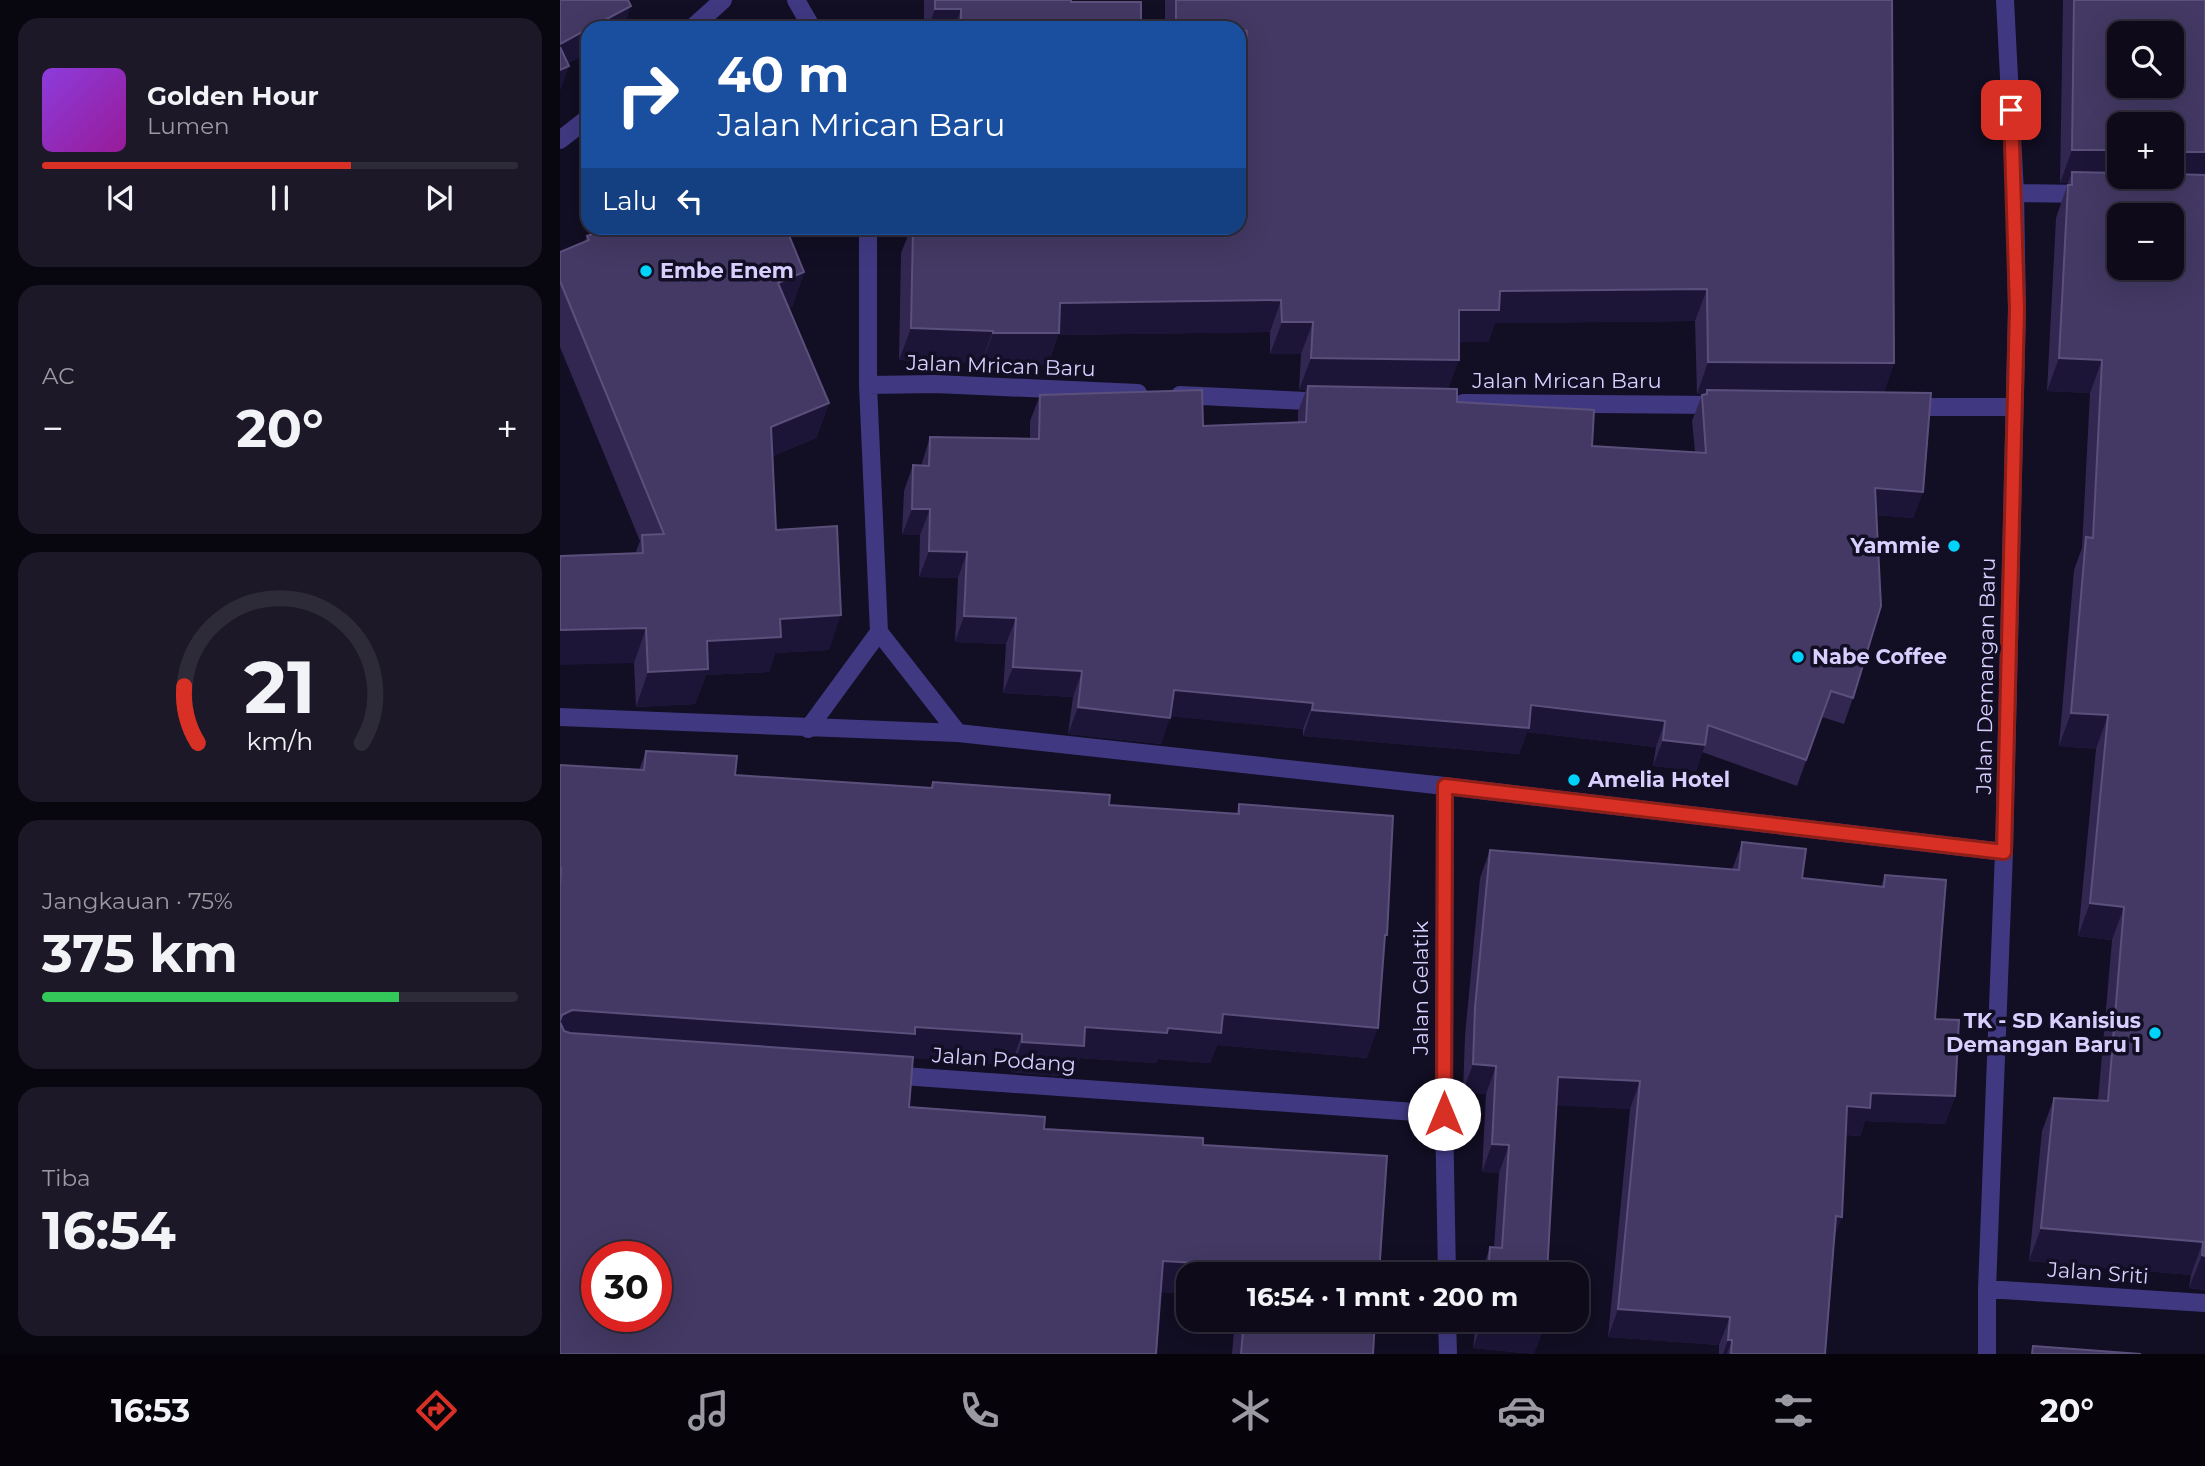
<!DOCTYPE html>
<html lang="id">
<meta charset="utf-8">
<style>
body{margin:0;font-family:Montserrat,sans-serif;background:#1c1827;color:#f1f3f6;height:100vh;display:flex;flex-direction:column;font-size:26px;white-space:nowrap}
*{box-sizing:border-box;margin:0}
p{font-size:23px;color:#9b9aa2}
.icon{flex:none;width:38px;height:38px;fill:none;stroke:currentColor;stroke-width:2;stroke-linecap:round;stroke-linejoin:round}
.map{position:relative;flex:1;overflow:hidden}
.panel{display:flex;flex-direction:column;gap:18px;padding:18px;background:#08060e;width:560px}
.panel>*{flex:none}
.top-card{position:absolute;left:21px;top:21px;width:665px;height:214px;border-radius:21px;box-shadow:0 7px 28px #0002,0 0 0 2px #2e2b39;background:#1a4fa0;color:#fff;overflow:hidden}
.controls{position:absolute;left:1547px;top:21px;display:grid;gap:14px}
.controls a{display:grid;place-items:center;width:77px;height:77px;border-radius:14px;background:#0e0a1a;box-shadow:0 7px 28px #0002,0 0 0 2px #2e2b39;font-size:35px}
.speed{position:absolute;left:21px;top:1241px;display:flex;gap:14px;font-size:35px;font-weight:700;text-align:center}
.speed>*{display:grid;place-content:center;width:91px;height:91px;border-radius:50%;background:#0e0a1a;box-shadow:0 7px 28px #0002,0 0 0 2px #2e2b39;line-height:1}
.speed .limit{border:10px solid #d22;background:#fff;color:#111}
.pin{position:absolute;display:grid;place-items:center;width:60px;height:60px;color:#fff;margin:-30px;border-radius:14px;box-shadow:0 4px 10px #0006}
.me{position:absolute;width:77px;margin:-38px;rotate:0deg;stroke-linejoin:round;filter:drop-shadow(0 0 5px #0008)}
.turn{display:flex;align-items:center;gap:24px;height:147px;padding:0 21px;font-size:32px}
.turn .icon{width:91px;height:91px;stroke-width:2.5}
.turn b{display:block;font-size:49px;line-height:60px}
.then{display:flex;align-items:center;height:66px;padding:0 21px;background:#0003;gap:14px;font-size:26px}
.big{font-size:52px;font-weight:700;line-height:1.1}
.panel .tile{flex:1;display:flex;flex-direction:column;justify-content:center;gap:10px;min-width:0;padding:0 24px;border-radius:21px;background:#1c1827}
.panel .dial{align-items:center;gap:0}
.dial svg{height:182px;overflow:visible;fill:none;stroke:#2e2b39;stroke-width:7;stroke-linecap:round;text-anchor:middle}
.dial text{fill:#f1f3f6;stroke:none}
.song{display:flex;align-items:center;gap:21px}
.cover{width:84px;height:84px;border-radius:10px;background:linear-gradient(135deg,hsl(270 70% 55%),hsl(300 70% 35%))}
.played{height:7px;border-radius:4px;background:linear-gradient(90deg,#d93025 65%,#2e2b39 65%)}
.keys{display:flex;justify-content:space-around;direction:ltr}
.heat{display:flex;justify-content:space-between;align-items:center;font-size:38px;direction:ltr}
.charge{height:10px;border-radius:5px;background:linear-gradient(90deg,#34c759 75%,#2e2b39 0)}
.trip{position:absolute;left:616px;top:1262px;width:413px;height:70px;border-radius:21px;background:#0e0a1a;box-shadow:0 7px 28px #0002,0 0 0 2px #2e2b39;font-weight:700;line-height:70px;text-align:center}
.tab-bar{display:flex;height:112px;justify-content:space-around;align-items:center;background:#06040a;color:#9b9aa2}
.tab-bar .icon{width:49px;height:49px}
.tab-bar .on{color:#d93025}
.tab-bar b{font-size:32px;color:#f1f3f6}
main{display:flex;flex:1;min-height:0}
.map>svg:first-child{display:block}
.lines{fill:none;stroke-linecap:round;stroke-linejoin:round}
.street{stroke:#403982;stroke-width:18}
.wall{fill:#322751;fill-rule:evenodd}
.shaded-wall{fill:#1d1537}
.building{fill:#433964;stroke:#5b507c;stroke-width:2;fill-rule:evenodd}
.route-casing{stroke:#8d1f18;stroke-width:18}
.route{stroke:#d93025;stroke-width:12}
.poi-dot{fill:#00d3fa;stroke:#120e23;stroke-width:2.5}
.labels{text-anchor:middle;stroke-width:7;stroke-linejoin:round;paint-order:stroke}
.poi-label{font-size:21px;font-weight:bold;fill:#d8cfff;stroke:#120e23;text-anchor:start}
.street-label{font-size:21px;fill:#d8cfff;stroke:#120e23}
</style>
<main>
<section class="panel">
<div class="tile">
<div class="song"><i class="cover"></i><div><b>Golden Hour</b><p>Lumen</p></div></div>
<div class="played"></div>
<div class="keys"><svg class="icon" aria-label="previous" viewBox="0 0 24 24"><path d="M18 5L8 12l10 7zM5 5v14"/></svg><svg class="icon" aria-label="pause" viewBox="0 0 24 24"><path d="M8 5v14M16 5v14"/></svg><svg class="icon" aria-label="next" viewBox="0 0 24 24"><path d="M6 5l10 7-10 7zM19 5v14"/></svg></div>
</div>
<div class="tile"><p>AC</p>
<div class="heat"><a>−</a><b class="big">20°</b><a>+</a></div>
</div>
<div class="tile dial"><svg viewBox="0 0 100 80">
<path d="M14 69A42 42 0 1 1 86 69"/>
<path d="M14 69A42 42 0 0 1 8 44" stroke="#d93025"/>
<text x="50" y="56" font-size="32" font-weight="700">21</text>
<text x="50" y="72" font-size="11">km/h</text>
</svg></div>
<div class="tile"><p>Jangkauan · 75%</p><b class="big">375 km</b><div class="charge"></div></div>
<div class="tile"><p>Tiba</p><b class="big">16:54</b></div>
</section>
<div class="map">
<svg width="1645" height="1354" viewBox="0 0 1645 1354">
<rect width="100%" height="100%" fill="#120e23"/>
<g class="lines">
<path class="street" d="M236,0L252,28
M132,28L163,0
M0,140L28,118
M1455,193L1528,194
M308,228V385L319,632
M308,385L375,384L578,393
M620,395L767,402
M903,403L1162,405
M1348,407H1454
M0,717L398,733L885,786L1444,852
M248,729L319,632L398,733
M885,786L884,1114L887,1274
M328,1075L884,1114
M1427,1289L1645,1303
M887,1320L888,1354
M1427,1354V1289L1444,852L1457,309L1455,193L1445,0"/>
</g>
<path class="wall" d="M364,0H511V2L581,28H364Z
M605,0H1332L1334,363L1324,392L1363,492L1353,518L1316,515L1293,698L1284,724L1262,717L1237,786L1142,752L1136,771L1093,766L1096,747L967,732L959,754L743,736V729L610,716L601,744L508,734L513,697L443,693L446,644L395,642L398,578L359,577L360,535H342L344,491L353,465L361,466L370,437L470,439V421L480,395L643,426L738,422V412L746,390H739L741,354H710V332L498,335L488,365H421V363L339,360L341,253L351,228H679V28H605ZM1135,321L1137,394H1145L1142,395L1132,421L1135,452L1032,446L897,402L888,389L899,342H928L935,323Z
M1503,0H1645V1290L1629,1288L1631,1275L1469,1261L1482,1131L1494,1098L1538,1101L1552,940L1518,936L1536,749L1499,746L1514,570L1522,548L1530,393L1487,391L1496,218L1508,183H1500Z
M27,236L244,272L232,307L228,308L269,403L256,438L213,456L216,530L269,650L215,653L209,672L146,675L135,704L76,707L74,663L75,554L80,541L0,347V252L25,241Z
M86,751L175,775L371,788L373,782L549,805L676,814L679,804L824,942L807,1058L657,1045L650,1063L598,1059L596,1063L520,1058L513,1077L451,1072V1065L353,1058L349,1107L484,1129L643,1145L819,1274H628V1294L601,1292L0,1354V765L79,770Z
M1182,842L1242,878L1321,886L1325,875L1375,1019L1395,1096L1385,1124L1305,1121L1300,1136L1285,1135L1282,1217L1274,1237L1265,1354H1159V1345L1048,1337L1070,1109L996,1105L987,1274H921L930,1247L934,1248L939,1173L922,1172L926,1094L903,1092L905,1036L920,878L930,850L1172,870Z
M675,1320H815L813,1354H672Z
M916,1320H985L974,1354L913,1348Z"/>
<path class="shaded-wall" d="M71,6L64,28H30Z
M375,9H401L394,28H368Z
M28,29V53L0,68V44Z
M679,30L687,31L679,51Z
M9,66L0,91V70Z
M1512,150H1559V177H1612V152H1645V186L1512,172L1508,183H1500Z
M244,272L232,307L205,318L218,283Z
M1147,289L1135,321L935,323L928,342H887L899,310L940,291Z
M721,300L710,332L498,335L488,365H421L433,333L500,303Z
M722,322H753L741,354H710Z
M351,328L433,331L421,363L339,360Z
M751,358L899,360L887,392L748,386L746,390H739Z
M1499,358L1542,360L1530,393L1487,391Z
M1148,362L1334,363L1323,395L1147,390L1145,394H1137Z
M269,403L256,438L199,462L211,427Z
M1315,488L1363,492L1353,518L1305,514Z
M352,509H370L360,535H342Z
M369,551L407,552L398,578L359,577Z
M281,615L269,650L215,653L209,672L146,675L135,704L76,707L88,672L147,641L220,619Z
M404,616L456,618L446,644L395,642Z
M86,628L74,663L0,665V630Z
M453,667L522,671L513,697L443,693Z
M614,690L753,703L743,729L604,716Z
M971,705L1105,721L1096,747L967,732L959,754L743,736L752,710Z
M518,707L610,718L601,744L508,734Z
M1511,713L1548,715L1536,749L1499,746Z
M1103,740L1145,745L1136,771L1093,766Z
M1530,903L1564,907L1552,940L1518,936Z
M12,1010L355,1027L462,1034L451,1065L346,1058L1,1041L0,1020L2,1015Z
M663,1014L818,1028L807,1058L657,1045L650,1063L598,1059L596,1063L520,1058L513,1077L451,1072L462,1042L525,1027Z
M913,1064L936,1066L926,1094L903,1092Z
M998,1077L1080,1081L1070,1109L988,1105Z
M1311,1093L1395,1096L1385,1124L1305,1121L1300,1136L1277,1134L1287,1106Z
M932,1144L949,1145L939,1173L922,1172Z
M1276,1216L1282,1217L1271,1245Z
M1481,1228L1643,1242L1631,1275L1469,1261Z
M1642,1255L1645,1256V1290L1629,1288Z
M603,1261L687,1266L684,1274H628V1294L592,1292Z
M1058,1309L1170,1317L1159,1345L1048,1337Z
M923,1320L985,1326L974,1354L913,1348Z
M1168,1340H1172L1167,1354H1163Z"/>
<path class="building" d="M0,0H68L71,6L30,28H28V29L0,44Z
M375,0H511V2H581V28H401V9H375Z
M616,0H1332L1334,363L1148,362L1147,289L940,291L939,310H899V360L751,358L753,322H722L721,300L500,303L499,333H433V331L351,328L353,228H679V130H683L687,31L679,30V28H616Z
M1514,0H1645V152H1612V124H1559V150H1512ZM1559,33H1612V86H1559Z
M0,47L9,66L0,70Z
M1512,172L1559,173V177H1612V174L1645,175V1256L1642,1255L1643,1242L1481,1228L1494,1098L1548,1101L1564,907L1530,903L1548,715L1511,713L1526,537L1533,538L1542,360L1499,358L1508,185H1512ZM1559,215H1612V268H1559Z
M47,228H226L244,272L218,283L269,403L211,427L216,530L277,526L281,615L220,619L221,637L147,641L148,669L88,672L86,628L0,630V556L83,553L82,535L104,534L0,281V252L29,240L27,236Z
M748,386L897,389V402L1034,410L1032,446L1146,453L1142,395L1147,394V390L1371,393L1363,492L1315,488L1321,606L1293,698L1271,691L1246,760L1148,725L1145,745L1103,740L1105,721L971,705L969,728L752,710L753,703L614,690L610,718L518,707L522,671L453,667L456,618L404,616L407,552L369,551L370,509H352L353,465L369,466L370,437L479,439L480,395L642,390L643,426L746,422Z
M86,751L177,756L175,775L372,788L373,782L550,795L549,805L679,814V804L833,816L827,935H825L818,1028L663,1014L661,1033L608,1028L607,1033L525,1027L524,1046L462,1042V1034L355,1027V1034L12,1010L2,1015L0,1021V889L1,868H0V765L84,770Z
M1182,842L1246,849L1242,878L1324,887L1325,875L1386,880L1375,1019L1399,1020L1395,1096L1311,1093L1310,1108L1287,1106L1282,1217L1276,1216L1265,1354H1171L1172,1340H1168L1170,1317L1058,1309L1080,1081L998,1077L987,1274H928L930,1247L942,1248L949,1145L932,1144L936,1066L913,1064L915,1008L930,850L1179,870Z
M0,1022L4,1031L10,1033L353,1057L349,1107L485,1117L484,1129L643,1138V1145L827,1156L819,1274H687V1266L603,1261L596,1354H0ZM37,1256H96V1316H37Z
M684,1320H815L813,1354H681Z
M923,1320H985V1326Z
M1473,1346L1581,1354H1472Z"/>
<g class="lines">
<defs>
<path id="route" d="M884,1114L885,786L1444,852L1457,309L1451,110"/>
</defs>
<use href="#route" class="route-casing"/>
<use href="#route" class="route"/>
</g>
<g class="poi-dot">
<circle cx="86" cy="271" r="7"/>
<circle cx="1394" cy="546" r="7"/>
<circle cx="1238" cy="657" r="7"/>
<circle cx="1014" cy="780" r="7"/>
<circle cx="1595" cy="1033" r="7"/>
</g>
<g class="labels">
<g class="poi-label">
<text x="100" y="278">Embe Enem</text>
<text x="1380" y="553" text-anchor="end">Yammie</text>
<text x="1252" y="664">Nabe Coffee</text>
<text x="1028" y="787">Amelia Hotel</text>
<text x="1581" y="1028" text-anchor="end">TK - SD Kanisius<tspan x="1581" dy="24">Demangan Baru 1</tspan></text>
</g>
<g class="street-label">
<text transform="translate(441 366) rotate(2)" y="7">Jalan Mrican Baru</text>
<text x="1007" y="388">Jalan Mrican Baru</text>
<text transform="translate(1426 676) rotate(-89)" y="7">Jalan Demangan Baru</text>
<text transform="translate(861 988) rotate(-90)" y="7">Jalan Gelatik</text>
<text transform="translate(444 1060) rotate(4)" y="7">Jalan Podang</text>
<text transform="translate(1538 1273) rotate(4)" y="7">Jalan Sriti</text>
</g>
</g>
</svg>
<div class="controls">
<a><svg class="icon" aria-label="search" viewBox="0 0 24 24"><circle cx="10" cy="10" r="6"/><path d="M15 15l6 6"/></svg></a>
<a>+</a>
<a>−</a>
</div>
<div class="speed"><div class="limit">30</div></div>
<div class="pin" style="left:1451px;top:110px;background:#d93025"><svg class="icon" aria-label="arrive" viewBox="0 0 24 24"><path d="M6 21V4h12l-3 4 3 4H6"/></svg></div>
<svg class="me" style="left:884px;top:1114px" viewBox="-20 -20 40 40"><circle r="19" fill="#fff"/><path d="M0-13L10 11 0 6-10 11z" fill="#d93025"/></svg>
<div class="trip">16:54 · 1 mnt · 200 m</div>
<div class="top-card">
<div class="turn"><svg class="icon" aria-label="right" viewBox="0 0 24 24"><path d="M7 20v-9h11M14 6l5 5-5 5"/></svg><div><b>40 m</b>Jalan Mrican Baru</div></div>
<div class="then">Lalu<svg class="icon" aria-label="left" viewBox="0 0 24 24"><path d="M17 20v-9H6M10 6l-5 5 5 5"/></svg></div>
</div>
</div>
</main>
<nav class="tab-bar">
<b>16:53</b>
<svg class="icon on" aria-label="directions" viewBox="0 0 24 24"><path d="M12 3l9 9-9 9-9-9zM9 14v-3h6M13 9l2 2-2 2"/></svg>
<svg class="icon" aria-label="music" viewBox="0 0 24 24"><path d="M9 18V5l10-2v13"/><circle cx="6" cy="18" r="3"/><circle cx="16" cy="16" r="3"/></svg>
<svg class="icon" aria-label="phone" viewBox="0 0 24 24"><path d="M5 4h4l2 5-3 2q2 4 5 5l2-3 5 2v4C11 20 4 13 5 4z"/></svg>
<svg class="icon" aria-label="climate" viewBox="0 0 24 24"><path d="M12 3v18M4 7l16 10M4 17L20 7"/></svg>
<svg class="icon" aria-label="car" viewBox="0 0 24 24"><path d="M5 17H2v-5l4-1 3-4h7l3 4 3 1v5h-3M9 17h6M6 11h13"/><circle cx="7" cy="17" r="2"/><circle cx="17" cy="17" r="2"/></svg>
<svg class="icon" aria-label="filters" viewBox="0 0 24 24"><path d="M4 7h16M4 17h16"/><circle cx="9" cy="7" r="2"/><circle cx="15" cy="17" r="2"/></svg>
<b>20°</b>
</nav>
